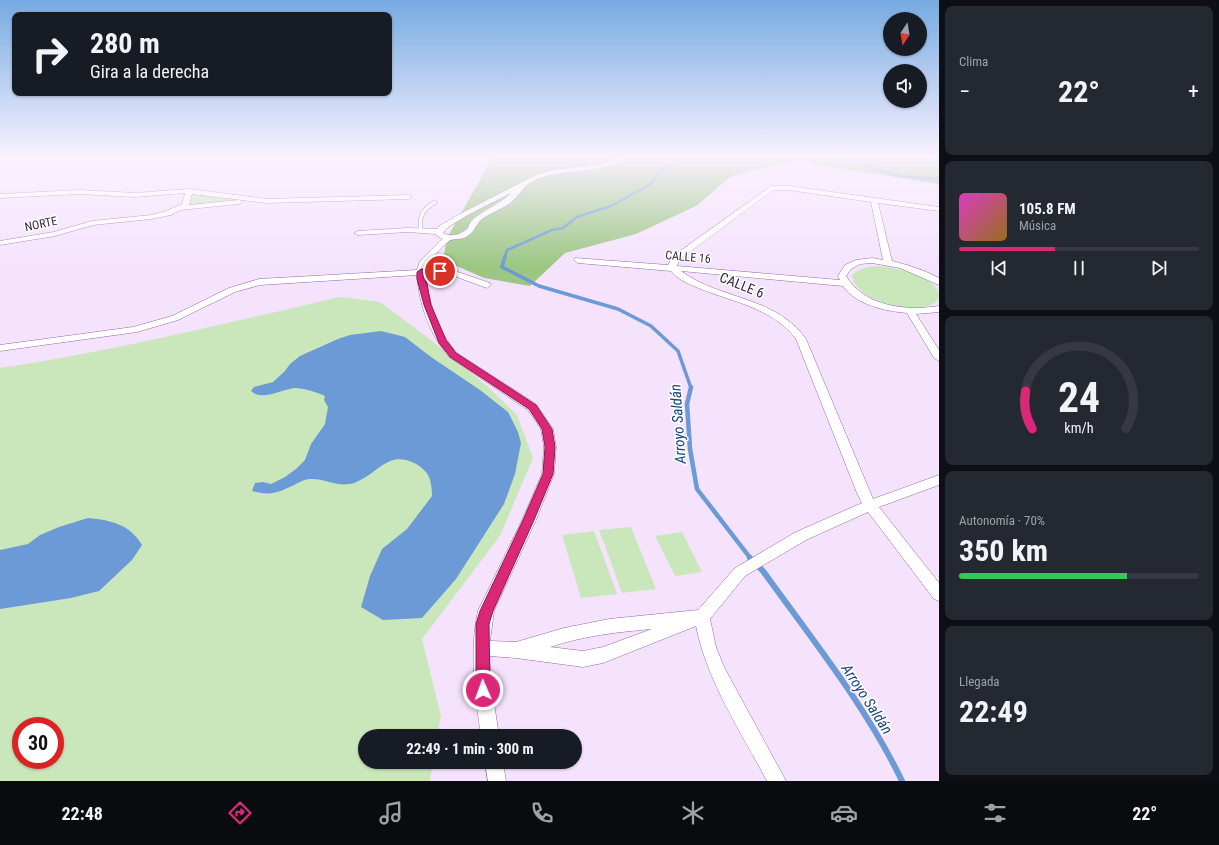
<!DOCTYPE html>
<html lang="es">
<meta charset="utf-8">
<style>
body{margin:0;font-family:"Roboto Condensed",sans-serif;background:#242831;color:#f1f3f6;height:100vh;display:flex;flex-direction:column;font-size:15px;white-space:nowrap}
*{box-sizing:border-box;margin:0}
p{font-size:13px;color:#9ea1a6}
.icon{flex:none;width:22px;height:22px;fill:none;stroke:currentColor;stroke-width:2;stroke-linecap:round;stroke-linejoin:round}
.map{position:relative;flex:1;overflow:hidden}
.sheet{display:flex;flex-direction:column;gap:6px;padding:6px;background:#0d0f14;width:280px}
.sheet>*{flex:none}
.guide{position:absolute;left:12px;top:12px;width:380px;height:84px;border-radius:8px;box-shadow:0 1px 3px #0004;background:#171b24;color:#f1f3f6;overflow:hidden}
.needle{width:26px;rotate:192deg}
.controls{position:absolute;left:883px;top:12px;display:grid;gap:8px}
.controls a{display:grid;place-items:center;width:44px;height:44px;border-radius:50%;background:#171b24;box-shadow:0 1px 3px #0004;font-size:20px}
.speed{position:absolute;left:12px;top:717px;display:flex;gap:8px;font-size:20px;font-weight:700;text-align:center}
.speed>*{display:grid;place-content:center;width:52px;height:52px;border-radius:50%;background:#171b24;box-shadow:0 1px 3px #0004;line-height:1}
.speed .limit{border:6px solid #d22;background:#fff;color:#111}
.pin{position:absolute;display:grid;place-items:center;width:34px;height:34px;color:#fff;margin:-17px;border:2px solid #fff;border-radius:50%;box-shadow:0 1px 4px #0007}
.me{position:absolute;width:44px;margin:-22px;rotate:358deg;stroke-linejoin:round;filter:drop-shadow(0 0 3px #0008)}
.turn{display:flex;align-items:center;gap:14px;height:84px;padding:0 12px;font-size:18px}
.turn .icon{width:52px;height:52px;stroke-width:2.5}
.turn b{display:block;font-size:28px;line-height:34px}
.big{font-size:30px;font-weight:700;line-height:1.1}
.sheet .widget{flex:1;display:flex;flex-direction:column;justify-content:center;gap:6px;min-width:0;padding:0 14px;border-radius:8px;background:#242831}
.sheet .dial{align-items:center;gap:0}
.dial svg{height:104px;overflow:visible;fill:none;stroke:#363941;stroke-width:7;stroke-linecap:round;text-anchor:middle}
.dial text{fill:#f1f3f6;stroke:none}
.song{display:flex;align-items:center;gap:12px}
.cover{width:48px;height:48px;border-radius:6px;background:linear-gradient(135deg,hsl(310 70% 55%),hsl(40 70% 35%))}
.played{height:4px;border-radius:2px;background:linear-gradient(90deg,#db2777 40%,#363941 40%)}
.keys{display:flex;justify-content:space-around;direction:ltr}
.heat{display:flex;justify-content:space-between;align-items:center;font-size:22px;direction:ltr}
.charge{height:6px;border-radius:3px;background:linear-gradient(90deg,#34c759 70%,#363941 0)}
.trip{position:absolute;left:358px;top:729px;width:224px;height:40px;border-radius:20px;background:#171b24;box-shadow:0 1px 3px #0004;font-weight:700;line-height:40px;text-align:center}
.tabs{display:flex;height:64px;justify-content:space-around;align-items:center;background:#090b0e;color:#9ea1a6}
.tabs .icon{width:28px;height:28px}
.tabs .active{color:#db2777}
.tabs b{font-size:18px;color:#f1f3f6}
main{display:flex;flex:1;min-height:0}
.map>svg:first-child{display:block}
.green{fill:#c9e7ba;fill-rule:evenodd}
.forest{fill:#9bc783}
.water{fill:#6b9ad6}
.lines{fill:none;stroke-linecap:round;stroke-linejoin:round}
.stream-far3{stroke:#6b9ad6;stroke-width:2.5}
.stream-far2{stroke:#6b9ad6;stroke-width:3.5}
.stream-far1{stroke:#6b9ad6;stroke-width:4.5}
.stream{stroke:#6b9ad6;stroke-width:6}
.lane-casing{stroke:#9368a6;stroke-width:4.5}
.street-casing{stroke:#9368a6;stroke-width:1}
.lane{stroke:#fff;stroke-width:3.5}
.street{fill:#fff;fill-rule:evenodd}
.route{fill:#db2777;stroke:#8e194d}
.labels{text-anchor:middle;stroke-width:3;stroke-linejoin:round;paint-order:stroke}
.far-street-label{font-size:12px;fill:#36243e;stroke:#fff}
.street-label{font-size:14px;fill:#36243e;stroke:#fff}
.water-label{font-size:15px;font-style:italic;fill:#15447b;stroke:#fff}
</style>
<main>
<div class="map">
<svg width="939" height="781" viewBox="0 0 939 781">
<rect width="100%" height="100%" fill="#f5e3fe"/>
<path class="green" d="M193,194L238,200L190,206Z
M878,266C895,268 930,274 938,291C939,295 939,300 936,302C918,317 853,301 852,275C860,268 868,267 878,266Z
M340,297L380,302L427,337L487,386L517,415L533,458L500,536L422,639L441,716L437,736H365V762H433L430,781H0V368C115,351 227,323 340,297ZM21,726H55V760H21Z
M631,527L656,589L622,593L599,530Z
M594,531L617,594L581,598L562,535Z
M682,532L702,572L675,576L655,536Z"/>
<path class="forest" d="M491,156H939V184L800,162L768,166L730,177L696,206L636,234L565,253L530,286L484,278L443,260L447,238L480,180Z"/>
<path class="water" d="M381,331L405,337L431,357L480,390L508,412L518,432L521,443L515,474L504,504L456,579L422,618L383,620L361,607L370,576L382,549L407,529L432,496C432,488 431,478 426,472C418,463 403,456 390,461C377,467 368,478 354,483C336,488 326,478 310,479C305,479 300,482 296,484C277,493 272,496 252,491L255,483L263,482L271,484L285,477L296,469L305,460L311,444L325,424L328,407L324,400L325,396C316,392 304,388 294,388C281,390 262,401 251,391L254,387L273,382L285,371L290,364L300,356L338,339L350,335Z
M88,518C110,520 130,524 142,545L132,560L99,591L71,598L0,609V550L28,544L40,535L59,527Z"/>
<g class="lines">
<path class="stream-far3" d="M831,156L859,162L877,170L901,176L939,179
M505,257L507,250L552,230L563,228L577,217L611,206L651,184L659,171L687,156"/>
<path class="stream-far2" d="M505,256L502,267L539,286L618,309L651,326L678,351L691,388"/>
<path class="stream-far1" d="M691,387L687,404L690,449L697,489L751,559"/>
<path class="stream" d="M750,558L763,571C812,639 866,706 902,781"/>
<defs>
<path id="lane" d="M346,156L334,165L336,167H347L352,156
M421,231C418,217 423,209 435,202"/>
<path id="street" d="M623,156H632C608,174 568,168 540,178C521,185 522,194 509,204C500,210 490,213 482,219C475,225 475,232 466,237C461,240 453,238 449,241C442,246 428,262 426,269L455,271L490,283L491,285L487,288L454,276L426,274C428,302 438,332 457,353L536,404L553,429L556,447L554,474L536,520L494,611L490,641L516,642L564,628L609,619L698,610L735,568L796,532L862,503L857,493L796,339C772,307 731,302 696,287C687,283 677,279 671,271L578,263L574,260L575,258L668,265L673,256L771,186H789L939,207V211L878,203L892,261C908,265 924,270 939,278V285L900,268L872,263L860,264L851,269L846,276C865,307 906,311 939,306V312L916,314L939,350V361L934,358L907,313C885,311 856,305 843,286L681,271C720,300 776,296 806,339L873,499L939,475V485L879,507L939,583V601L934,599L868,512L806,540L745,576L710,619L716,647L724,667L786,781H767C741,732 707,681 696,626L603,663L583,667L516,658L489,656L492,690L499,736H481C475,694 469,653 478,611L522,520L542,474L544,447L541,429L528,410L449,357C430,335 419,304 417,275L260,285L235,292L178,320L137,332L0,351V345L133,327L172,316L229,288L259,279L417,270L420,261L442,239L435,234L408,232L358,235L354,233L358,231L408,228L437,229L439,226L454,217L534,176L552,170L602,164ZM773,190H789L871,202L883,260L872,258L856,260L845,265L838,276L840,280L677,266L679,260ZM511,193C500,206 471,214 468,228C461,234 453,238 443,233C448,223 498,200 511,193ZM652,629L603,647L583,651L550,647C583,636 617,632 652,629Z
M189,189L267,199L408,195L412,197L408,199L267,203L192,194L189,205L239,200L243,202L239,204L180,210L171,215L151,219L93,225L55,236L0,245V241L54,232L92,221L151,215L166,211L182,204L185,193L135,197L79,194L0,198V194L79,190L135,193Z
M485,762H503L506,781H488Z"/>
</defs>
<use href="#lane" class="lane-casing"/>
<use href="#street" class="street-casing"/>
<use href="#lane" class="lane"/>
<use href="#street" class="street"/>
</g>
<linearGradient id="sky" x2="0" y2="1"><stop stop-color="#76aae1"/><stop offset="0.59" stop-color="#faf2ff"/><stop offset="1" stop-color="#faf2ff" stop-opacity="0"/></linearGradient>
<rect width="939" height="266" fill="url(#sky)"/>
<path class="route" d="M421,269H440L443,271L440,273L425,274L431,305L446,340L456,353L536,405L552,429L555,447L553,474L534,520L493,611L489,624L490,690L488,695L483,697L478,695L476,690V624L480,611L523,520L543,474L545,447L542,429L529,409L450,357L439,343L424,305L417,279V272Z"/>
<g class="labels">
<g class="far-street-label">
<text transform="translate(41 224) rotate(-12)" y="4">NORTE</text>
<text transform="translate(688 257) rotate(5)" y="4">CALLE 16</text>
</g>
<g class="street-label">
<text transform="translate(742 285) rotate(22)" y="5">CALLE 6</text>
</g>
<g class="water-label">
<text transform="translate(678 424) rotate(-94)" y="5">Arroyo Saldán</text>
<text transform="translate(867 699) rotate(57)" y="5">Arroyo Saldán</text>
</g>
</g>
</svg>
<div class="controls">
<a><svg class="needle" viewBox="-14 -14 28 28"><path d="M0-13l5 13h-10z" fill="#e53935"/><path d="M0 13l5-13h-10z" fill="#9ea1a6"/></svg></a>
<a><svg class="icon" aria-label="sound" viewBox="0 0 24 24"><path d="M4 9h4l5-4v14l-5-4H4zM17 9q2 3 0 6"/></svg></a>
</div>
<div class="speed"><div class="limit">30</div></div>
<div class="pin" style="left:440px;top:271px;background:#d93025"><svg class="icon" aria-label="arrive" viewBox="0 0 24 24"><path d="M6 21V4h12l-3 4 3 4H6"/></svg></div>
<svg class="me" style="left:483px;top:690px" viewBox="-20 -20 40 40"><circle r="17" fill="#db2777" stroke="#fff" stroke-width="3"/><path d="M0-11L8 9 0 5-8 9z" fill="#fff"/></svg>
<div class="trip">22:49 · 1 min · 300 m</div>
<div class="guide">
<div class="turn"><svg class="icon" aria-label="right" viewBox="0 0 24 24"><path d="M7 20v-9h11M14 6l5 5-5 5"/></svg><div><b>280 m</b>Gira a la derecha</div></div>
</div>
</div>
<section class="sheet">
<div class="widget"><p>Clima</p>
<div class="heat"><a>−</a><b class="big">22°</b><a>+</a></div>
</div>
<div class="widget">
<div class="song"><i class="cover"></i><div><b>105.8 FM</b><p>Música</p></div></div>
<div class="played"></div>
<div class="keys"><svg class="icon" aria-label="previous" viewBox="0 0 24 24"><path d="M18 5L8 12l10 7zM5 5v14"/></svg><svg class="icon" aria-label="pause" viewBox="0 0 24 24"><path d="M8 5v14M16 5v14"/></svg><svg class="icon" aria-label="next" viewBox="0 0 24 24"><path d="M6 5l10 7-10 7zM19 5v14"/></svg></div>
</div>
<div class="widget dial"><svg viewBox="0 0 100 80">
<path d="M14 69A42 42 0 1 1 86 69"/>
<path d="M14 69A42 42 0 0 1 9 40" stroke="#db2777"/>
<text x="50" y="56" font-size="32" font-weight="700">24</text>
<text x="50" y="72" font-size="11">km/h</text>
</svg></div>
<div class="widget"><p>Autonomía · 70%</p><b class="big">350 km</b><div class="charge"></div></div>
<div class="widget"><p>Llegada</p><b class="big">22:49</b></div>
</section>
</main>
<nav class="tabs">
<b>22:48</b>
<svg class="icon active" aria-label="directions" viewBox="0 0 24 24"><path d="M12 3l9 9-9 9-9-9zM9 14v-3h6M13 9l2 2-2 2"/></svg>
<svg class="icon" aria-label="music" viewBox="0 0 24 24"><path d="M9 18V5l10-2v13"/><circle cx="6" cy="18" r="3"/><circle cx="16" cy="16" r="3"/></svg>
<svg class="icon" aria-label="phone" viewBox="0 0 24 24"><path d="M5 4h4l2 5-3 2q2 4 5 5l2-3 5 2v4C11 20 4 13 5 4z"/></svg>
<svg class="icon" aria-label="climate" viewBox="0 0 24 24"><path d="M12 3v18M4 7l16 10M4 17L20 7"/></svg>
<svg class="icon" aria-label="car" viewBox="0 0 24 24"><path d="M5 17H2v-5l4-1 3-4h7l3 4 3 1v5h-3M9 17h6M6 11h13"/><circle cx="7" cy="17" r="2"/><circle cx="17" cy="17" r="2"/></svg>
<svg class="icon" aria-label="filters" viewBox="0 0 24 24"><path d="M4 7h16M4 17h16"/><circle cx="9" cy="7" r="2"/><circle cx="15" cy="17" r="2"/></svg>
<b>22°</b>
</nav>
